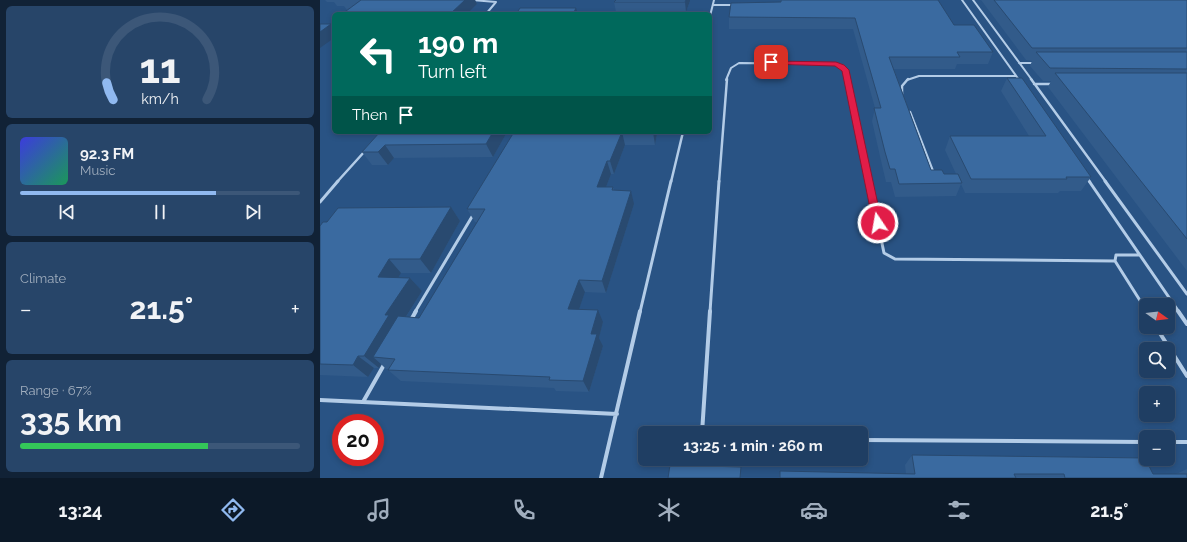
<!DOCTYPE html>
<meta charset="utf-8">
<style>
body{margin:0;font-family:Raleway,sans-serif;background:#274569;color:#f1f3f6;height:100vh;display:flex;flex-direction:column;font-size:15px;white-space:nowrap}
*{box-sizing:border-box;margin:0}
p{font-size:13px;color:#a1aebe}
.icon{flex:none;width:22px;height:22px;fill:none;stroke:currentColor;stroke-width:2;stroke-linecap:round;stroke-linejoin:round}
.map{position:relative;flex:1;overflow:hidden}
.drawer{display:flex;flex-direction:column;gap:6px;padding:6px;background:#112236;width:320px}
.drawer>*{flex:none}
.guide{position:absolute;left:12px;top:12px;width:380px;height:122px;border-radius:6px;box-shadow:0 2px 6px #0003,0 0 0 1px #3c5778;background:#00695c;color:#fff;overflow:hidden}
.needle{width:26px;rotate:104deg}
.fabs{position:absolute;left:819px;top:298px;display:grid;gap:8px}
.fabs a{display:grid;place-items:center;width:36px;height:36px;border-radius:6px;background:#1f3e63;box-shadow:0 2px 6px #0003,0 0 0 1px #3c5778;font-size:20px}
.speed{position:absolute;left:12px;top:414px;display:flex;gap:8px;font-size:20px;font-weight:700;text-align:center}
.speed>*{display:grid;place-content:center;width:52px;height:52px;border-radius:50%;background:#1f3e63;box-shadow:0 2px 6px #0003,0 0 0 1px #3c5778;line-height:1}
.speed .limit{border:6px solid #d22;background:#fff;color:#111}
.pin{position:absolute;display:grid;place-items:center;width:34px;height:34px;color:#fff;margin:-17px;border-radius:8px;box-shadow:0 2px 6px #0006}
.me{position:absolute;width:44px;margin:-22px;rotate:348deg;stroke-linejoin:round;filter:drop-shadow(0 0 3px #0008)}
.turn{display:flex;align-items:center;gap:14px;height:84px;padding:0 20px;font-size:18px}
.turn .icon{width:52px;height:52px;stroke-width:2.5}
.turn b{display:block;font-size:28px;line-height:34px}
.then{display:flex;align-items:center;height:38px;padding:0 20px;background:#0003;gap:8px;font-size:15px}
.big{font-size:30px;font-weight:700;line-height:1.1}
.drawer .widget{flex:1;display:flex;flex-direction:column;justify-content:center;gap:6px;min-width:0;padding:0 14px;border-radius:6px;background:#274569}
.drawer .dial{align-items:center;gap:0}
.dial svg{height:104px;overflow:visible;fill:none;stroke:#3c5778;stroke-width:7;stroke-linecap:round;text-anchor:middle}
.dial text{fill:#f1f3f6;stroke:none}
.song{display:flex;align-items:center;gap:12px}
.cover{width:48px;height:48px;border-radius:6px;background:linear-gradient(135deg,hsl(240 70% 55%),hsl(150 70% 35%))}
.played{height:4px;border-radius:2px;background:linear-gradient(90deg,#90b9f0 70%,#3c5778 70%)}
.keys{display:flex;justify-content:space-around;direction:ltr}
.heat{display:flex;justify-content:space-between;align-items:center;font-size:22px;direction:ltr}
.charge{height:6px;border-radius:3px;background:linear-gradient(90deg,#34c759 67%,#3c5778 0)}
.trip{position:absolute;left:318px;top:426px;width:230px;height:40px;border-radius:6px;background:#1f3e63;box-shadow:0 2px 6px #0003,0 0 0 1px #3c5778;font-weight:700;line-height:40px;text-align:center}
.tabs{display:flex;height:64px;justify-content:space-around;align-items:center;background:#0c1928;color:#a1aebe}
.tabs .icon{width:28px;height:28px}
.tabs .selected{color:#90b9f0}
.tabs b{font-size:18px;color:#f1f3f6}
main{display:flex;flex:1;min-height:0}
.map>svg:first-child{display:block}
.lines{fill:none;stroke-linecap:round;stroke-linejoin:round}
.lane-far3{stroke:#b3cce7;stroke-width:2}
.lane-far2{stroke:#b3cce7;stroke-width:2.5}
.lane-far1{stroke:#b3cce7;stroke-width:3}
.lane{stroke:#b3cce7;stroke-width:4}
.wall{fill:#325b8a}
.shaded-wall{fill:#294a70}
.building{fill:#3a6aa0;stroke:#294a70}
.route{fill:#e11d48;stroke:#92132f}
</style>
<main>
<section class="drawer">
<div class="widget dial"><svg viewBox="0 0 100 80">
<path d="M14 69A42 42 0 1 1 86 69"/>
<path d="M14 69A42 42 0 0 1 9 56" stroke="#90b9f0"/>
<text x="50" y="56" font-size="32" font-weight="700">11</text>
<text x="50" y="72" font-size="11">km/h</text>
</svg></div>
<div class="widget">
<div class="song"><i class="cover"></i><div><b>92.3 FM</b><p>Music</p></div></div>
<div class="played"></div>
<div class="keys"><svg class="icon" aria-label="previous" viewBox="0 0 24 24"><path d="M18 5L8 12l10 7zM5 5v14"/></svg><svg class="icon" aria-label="pause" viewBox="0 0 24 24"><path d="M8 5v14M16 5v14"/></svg><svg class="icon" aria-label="next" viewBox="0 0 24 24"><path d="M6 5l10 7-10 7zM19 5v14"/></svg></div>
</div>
<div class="widget"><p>Climate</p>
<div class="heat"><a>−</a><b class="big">21.5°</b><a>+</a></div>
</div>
<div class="widget"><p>Range · 67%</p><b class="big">335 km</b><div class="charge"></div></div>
</section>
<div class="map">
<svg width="867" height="478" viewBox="0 0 867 478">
<rect width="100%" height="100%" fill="#295384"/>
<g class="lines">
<path class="lane-far3" d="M152,0L176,2L166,14
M642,0L699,80
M653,0L712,80
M393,5H413
M390,16L394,0
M699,63H714
M406,80L411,68L419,63L516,64C525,67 525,72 527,80
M587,80L599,76H696"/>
<path class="lane-far2" d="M527,79L549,182
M698,79L699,81
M711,79L786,182
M714,84H733
M582,94V86L588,79
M590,112L614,174
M766,177L770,182
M17,182L45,151
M351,182L363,132
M399,182L407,79"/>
<path class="lane-far1" d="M549,181L564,253L575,259L795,261
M769,181L859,312
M785,181L867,294
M0,202L18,181
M819,255H796L795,261L826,310
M95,312L153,215
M320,312L351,181
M390,312L399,181"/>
<path class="lane" d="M858,311L867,324
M91,320L96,311
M836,327L867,376
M0,400L297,414
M43,402L65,363
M382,433L390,311
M541,440L826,442
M848,442H867
M281,478L320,311"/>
</g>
<path class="wall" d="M5,0H155L157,4L147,14H22L27,10L24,6H17L14,2H7Z
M460,0H618L634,25L673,52L668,64H637L635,69H574L611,170L624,174H636L625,150L630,136H709L681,91L687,78L771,177L761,191H740L738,193H645L641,184L636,196L575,197L571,182H566L562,165L552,121L555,108L533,29H409V17L460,2Z
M661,0H867V271L728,87L731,81H723L710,66L712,61L706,60Z
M370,1L366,12H296L294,2Z
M60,132H337V134L335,145H305L294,174H291L286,187H293L294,190L314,204L286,293L265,292L259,309L283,322L279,338L283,346L269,392L236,391L234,388L81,381L68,370V369H66L61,364L59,368H54L48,377L0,375V226L131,207L140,221L111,273H81L78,278H90L102,291L86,317L99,318L158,222H155L147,209L193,134H186L173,157L74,158L68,165H52L42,152Z
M338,132H348V135H338Z
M592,455L833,474H856L867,469V478H459L460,471L586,474L585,465Z"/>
<path class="shaded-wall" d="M145,0H155L157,4L147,14H130Z
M366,0H370V1L366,12L365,2Z
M256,8L258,14H253Z
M11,24L14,28V38L0,48V32Z
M173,132H185L186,134L173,157L166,144Z
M302,132L305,145L294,174L290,161Z
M333,132H337V134L335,145Z
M65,145L74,158L68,165L58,152Z
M287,161L291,174L281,200L277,187Z
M311,191L314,204L286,293L282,281Z
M131,207L140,221L111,273L100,259Z
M69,259L81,273L71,290L58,277Z
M90,278L102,291L80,326L53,357L61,364L59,368L44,356L65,315Z
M259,280L265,292L255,321L248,309Z
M278,310L283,322L279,338L283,346L269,392L263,381L271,334Z
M38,356L54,368L48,377L33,365Z"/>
<path class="building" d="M41,0H145L130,14H22Z
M296,0H366L365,2H294Z
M461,0H618L634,25H654L673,52H637L640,57H569L611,170H622L624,174H638L642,183L579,184L575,169H570L565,152L554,108H561L535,18L409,17L411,3L461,2Z
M674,0H867V48H712Z
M200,8H256L253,14H196Z
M0,24H11L0,32Z
M716,52H867V69L730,68Z
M735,73H867V239Z
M687,78H702L771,177H746L747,179H651L630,136H726Z
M60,132H173L166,144L65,145L58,152H42Z
M194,132H333H302L290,161H287L277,187H293L292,190L311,191L282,281L259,280L248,309L278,310L271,334H277L263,381L229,380L230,377L68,370L75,359L53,357L78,316L99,318L165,209H147Z
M131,207L100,259H69L58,277L90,278L65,315H69L44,356H38L33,365L0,364V226L3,222H7L18,208Z
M592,455L825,458L833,474H867V478H745L744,474H694L696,478H460V471L595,474Z
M350,465L421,467L420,478H348Z"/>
<path class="route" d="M451,61L516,62L524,65L529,70L562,223L561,225L558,226L553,223L522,71L515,66L449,64L448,62Z"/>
</svg>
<div class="fabs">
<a><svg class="needle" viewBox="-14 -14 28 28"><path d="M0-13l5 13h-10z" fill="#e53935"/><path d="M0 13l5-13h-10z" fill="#a1aebe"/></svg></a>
<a><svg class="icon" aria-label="search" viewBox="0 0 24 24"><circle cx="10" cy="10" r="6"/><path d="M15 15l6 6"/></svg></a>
<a>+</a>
<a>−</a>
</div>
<div class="speed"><div class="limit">20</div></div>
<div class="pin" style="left:451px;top:62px;background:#d93025"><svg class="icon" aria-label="arrive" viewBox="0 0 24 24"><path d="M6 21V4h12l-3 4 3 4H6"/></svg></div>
<svg class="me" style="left:558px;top:223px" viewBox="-20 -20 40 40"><circle r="17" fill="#e11d48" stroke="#fff" stroke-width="3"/><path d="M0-11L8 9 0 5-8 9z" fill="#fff"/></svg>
<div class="trip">13:25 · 1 min · 260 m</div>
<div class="guide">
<div class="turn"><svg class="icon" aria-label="left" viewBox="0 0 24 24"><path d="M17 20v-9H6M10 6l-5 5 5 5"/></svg><div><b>190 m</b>Turn left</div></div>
<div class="then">Then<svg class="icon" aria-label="arrive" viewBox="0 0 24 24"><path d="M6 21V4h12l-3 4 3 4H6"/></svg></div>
</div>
</div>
</main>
<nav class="tabs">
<b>13:24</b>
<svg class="icon selected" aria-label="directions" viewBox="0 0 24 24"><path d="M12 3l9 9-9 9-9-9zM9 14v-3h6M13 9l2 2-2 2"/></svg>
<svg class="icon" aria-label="music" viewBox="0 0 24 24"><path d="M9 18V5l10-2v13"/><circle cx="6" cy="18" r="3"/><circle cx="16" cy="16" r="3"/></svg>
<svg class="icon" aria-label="phone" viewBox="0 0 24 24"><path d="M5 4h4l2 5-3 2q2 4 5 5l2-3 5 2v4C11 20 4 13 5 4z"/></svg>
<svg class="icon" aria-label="climate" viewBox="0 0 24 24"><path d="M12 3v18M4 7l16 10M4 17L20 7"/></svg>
<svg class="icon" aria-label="car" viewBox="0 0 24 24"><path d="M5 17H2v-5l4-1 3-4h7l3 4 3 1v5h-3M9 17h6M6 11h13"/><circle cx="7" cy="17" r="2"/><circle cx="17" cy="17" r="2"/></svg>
<svg class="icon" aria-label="filters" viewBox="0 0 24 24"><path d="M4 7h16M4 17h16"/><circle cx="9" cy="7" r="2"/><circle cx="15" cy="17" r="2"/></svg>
<b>21.5°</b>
</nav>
